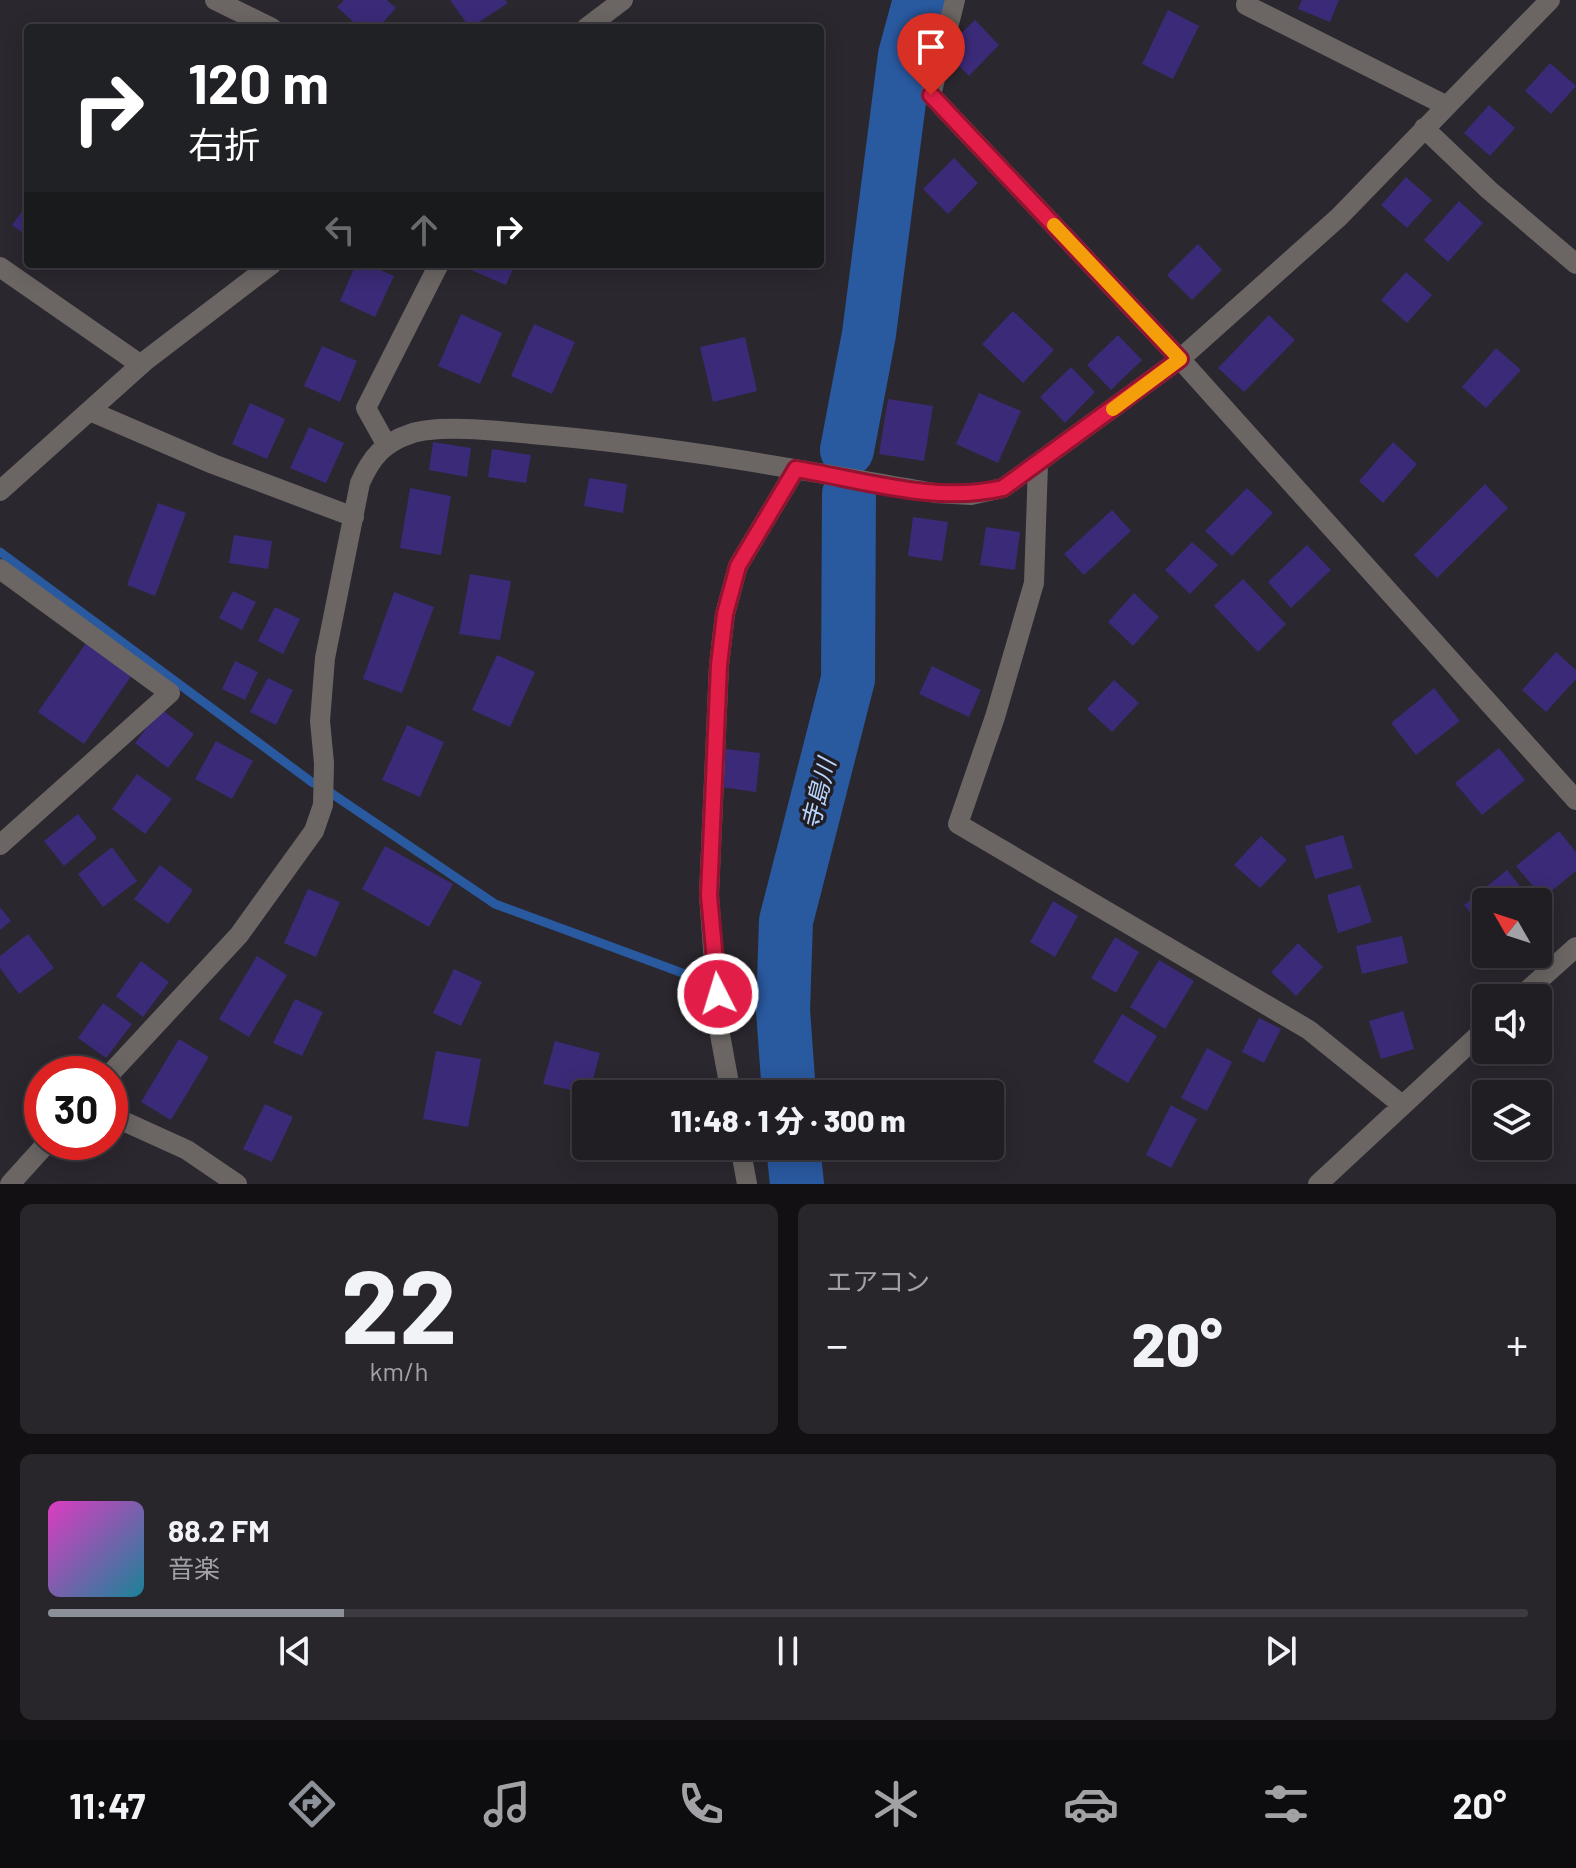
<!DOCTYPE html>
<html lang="ja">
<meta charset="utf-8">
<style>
body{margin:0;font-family:Barlow,"Noto Sans JP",sans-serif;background:#28262b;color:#f1f3f6;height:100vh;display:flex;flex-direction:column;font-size:30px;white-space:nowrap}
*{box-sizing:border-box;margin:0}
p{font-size:26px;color:#a2a2a6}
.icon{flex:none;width:44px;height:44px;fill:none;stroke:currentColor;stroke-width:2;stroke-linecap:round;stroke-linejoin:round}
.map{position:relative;height:1184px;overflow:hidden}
.drawer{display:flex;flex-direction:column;gap:20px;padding:20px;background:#121013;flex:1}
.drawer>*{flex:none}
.banner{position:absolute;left:24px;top:24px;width:800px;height:244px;border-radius:8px;box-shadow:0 4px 20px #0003,0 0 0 2px #3d3b41;background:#202124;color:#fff;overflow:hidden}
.needle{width:52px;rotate:309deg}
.controls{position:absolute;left:1472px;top:888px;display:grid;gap:16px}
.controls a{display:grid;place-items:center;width:80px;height:80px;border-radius:8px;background:#201d23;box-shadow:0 4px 20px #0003,0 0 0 2px #3d3b41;font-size:40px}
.speed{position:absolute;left:24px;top:1056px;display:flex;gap:16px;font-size:40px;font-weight:700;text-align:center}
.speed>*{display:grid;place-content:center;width:104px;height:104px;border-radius:50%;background:#201d23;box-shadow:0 4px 20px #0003,0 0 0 2px #3d3b41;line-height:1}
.speed .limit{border:12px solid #d22;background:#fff;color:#111}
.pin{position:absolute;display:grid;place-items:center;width:68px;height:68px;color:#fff;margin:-82px -34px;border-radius:50% 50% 50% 0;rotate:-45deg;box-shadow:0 0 8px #0007}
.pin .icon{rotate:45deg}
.me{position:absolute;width:88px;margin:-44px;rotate:355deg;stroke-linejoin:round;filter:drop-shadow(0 0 6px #0008)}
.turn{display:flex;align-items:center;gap:28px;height:168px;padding:0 32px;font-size:36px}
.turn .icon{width:104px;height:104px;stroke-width:2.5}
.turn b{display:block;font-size:56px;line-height:68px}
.lanes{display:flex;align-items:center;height:76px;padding:0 32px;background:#0003;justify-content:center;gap:40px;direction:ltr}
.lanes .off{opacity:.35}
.big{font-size:60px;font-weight:800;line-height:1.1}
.drawer .widget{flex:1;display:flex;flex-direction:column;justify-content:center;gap:12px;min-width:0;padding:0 28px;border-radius:12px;background:#28262b}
.drawer .dial{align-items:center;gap:0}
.dial b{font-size:104px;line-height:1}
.song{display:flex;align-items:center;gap:24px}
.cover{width:96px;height:96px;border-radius:12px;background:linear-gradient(135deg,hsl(310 70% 55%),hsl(190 70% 35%))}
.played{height:8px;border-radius:4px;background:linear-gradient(90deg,#8c9099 20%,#3d3b41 20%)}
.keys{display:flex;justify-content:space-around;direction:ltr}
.heat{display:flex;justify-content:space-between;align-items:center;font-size:44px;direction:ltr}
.drawer .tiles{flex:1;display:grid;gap:20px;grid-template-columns:1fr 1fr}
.widget:last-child{grid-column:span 2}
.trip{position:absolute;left:572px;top:1080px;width:432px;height:80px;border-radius:8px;background:#201d23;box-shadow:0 4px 20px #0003,0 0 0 2px #3d3b41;font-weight:800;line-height:80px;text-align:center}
.menu{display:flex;height:128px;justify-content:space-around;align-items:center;background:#0d0c0e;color:#a2a2a6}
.menu .icon{width:56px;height:56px}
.menu .on{color:#8c9099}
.menu b{font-size:36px;color:#f1f3f6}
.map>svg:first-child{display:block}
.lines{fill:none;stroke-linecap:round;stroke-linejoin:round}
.stream{stroke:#29599f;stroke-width:9}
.river{stroke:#29599f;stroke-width:54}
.building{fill:#3b2a77}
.street{stroke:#6b6664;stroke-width:20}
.route-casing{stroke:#92132f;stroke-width:20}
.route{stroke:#e11d48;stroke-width:14}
.slow{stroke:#f59e0b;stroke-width:14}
.labels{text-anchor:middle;stroke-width:7;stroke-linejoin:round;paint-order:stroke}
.water-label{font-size:24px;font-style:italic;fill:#bad5fc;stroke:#211d25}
</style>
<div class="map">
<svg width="1576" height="1184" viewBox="0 0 1576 1184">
<rect width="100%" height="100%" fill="#2b272f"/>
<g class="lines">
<path class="stream" d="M0,552L313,783
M328,791L495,904L783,1010"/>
<path class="river" d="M847,450L869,334L905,55L920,0
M789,1094L783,1010L786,921L848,679L849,494
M793,1146L797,1184"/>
</g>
<path class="building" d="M344,0H387L396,8L378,28H360L337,7Z
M450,0H505L508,3L470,28Z
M1302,0H1339L1330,22L1298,9Z
M1168,10L1199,26L1173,79L1142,64Z
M975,20L999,45L969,76L944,50Z
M1550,63L1576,86L1551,114L1525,91Z
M1489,105L1515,128L1490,156L1464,133Z
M954,158L978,183L948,214L923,189Z
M1406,177L1432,200L1407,228L1381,205Z
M1459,201L1483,223L1448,262L1424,240Z
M28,203V237L12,225Z
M1198,244L1222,270L1192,300L1167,275Z
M356,264H366L394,276L375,317L340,301Z
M466,264H515L506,285L464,267Z
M1406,272L1432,295L1407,323L1381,300Z
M1013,311L1054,350L1023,383L982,344Z
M461,314L502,333L480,384L438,366Z
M1269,315L1295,340L1244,392L1218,368Z
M534,324L575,342L552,394L511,376Z
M1118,335L1142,360L1111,390L1087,365Z
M745,337L757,391L713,402L700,347Z
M322,346L357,361L340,402L304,386Z
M1496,348L1521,370L1486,408L1462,387Z
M1071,367L1095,392L1065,423L1040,397Z
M979,393L1021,411L998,463L956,444Z
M888,399L933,406L924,461L879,454Z
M250,403L285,419L267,459L232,444Z
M309,427L344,443L326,483L290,468Z
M433,442L471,448L467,477L429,470Z
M1393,442L1417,464L1383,503L1359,481Z
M492,449L531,455L526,483L488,477Z
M589,478L627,484L623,513L584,506Z
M1485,484L1508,508L1437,578L1414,555Z
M410,488L451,496L441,555L400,548Z
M1247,488L1273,513L1232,556L1205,531Z
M158,503L186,513L155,596L127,585Z
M1112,510L1131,531L1084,575L1064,554Z
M913,517L948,522L942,561L908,556Z
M986,527L1020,532L1015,570L980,565Z
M234,535L272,541L268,569L229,563Z
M1192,542L1218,565L1190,594L1165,570Z
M1307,545L1331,570L1291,608L1268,582Z
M470,574L511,581L500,640L459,634Z
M1243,579L1286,624L1258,652L1214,606Z
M233,591L256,602L242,630L219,618Z
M394,592L434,607L402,693L363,679Z
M1134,593L1159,617L1133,646L1108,622Z
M275,607L300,619L283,654L258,641Z
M86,643L132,675L84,744L38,712Z
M1556,652L1576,670V679L1546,712L1522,690Z
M497,655L535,672L510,727L472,710Z
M235,661L258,672L245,700L222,689Z
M932,666L981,690L969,717L919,694Z
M268,678L293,690L276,725L250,712Z
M1114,680L1139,703L1112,732L1087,709Z
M1434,688L1460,721L1416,755L1391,723Z
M161,709L194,734L168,768L135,743Z
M407,725L444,742L420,797L382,780Z
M216,741L253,761L232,799L195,779Z
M1499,748L1525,780L1482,815L1455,783Z
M726,749L760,753L756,792L721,787Z
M137,774L172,799L145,834L112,809Z
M78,814L97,838L64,866L44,841Z
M1559,831L1576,852V871L1543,898L1516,866Z
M1343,835L1353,868L1315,879L1305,846Z
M1261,836L1287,860L1260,888L1234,865Z
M385,846L453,884L429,927L362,889Z
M112,847L137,881L103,907L78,874Z
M160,865L193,890L168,924L134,899Z
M1507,870L1533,902H1486V933L1464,905Z
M1360,885L1372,922L1338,933L1327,895Z
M308,889L340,902L316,957L284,943Z
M1053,901L1078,916L1055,957L1030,942Z
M0,907L11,921L0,930Z
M28,934L54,968L19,994L0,968V956Z
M1402,936L1408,963L1362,974L1356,946Z
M1115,937L1139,952L1116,993L1091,978Z
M1298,943L1323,967L1296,996L1271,972Z
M257,956L287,975L249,1037L219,1019Z
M1159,960L1194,981L1165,1029L1130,1007Z
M141,961L169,982L143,1017L116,996Z
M454,969L482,982L461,1026L433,1013Z
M295,999L323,1012L302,1056L273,1043Z
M103,1003L132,1024L106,1058L78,1038Z
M1403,1011L1414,1049L1381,1059L1369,1021Z
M1122,1014L1157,1036L1128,1083L1093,1062Z
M1259,1018L1281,1029L1264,1063L1242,1052Z
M179,1039L209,1057L171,1120L141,1102Z
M555,1041L600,1053L589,1094L543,1084Z
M1207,1048L1232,1062L1207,1111L1181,1098Z
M436,1051L481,1059L468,1127L423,1119Z
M642,1085L670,1093L669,1094H640Z
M265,1104L293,1117L272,1162L243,1149Z
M1171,1105L1197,1119L1171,1168L1146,1155Z"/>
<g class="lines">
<path class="street" d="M215,0L272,28
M955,0L931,95L1180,359L1576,800
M1247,0L1246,5L1445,105
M586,28L623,0
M1424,128L1489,190L1576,264
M0,267L141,365
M90,411L213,464L354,517
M386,444L366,408L439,264
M1038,464L1034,583L995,717L958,824L1309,1030L1402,1105
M0,491L145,361L272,264
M0,569L170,693L0,845
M1519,998L1576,947
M110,1074L239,935L314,831L323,805L324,763L320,721L325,658L360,483C371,458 383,443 410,434C438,424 500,431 531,434C667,445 801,470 935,493L971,495L1003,488L1180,359L1339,217L1550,0
M731,1094L719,1029L709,895L719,665L725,614L738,566L796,469
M110,1115L187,1150L237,1184
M740,1146L747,1184
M10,1184L48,1142
M1318,1184L1486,1028"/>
</g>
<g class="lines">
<defs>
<path id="route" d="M718,994L709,895L719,665L725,614L738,566L796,469C863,480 936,504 1003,488L1180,359L931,95"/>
</defs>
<use href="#route" class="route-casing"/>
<use href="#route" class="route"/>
<path class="slow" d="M1054,225L1180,359L1113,409"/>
</g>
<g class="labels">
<g class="water-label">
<text transform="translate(819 794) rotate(-76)" y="8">寺島川</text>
</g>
</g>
</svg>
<div class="controls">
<a><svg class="needle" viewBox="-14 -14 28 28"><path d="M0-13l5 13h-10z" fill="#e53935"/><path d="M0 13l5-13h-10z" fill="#a2a2a6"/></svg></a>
<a><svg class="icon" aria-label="sound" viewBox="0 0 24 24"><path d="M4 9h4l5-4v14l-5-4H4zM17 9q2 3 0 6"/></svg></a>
<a><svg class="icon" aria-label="layers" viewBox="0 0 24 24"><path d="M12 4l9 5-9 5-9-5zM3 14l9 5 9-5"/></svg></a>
</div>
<div class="speed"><div class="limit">30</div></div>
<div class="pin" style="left:931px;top:95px;background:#d93025"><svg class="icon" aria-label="arrive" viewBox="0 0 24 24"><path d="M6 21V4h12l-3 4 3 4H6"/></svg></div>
<svg class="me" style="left:718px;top:994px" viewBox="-20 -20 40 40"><circle r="17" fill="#e11d48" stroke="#fff" stroke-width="3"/><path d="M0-11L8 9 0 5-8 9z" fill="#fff"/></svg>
<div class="trip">11:48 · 1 分 · 300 m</div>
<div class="banner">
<div class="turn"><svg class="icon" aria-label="right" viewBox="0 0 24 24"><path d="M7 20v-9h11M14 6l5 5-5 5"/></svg><div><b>120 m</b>右折</div></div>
<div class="lanes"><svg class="icon off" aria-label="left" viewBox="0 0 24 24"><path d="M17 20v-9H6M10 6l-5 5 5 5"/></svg><svg class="icon off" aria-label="ahead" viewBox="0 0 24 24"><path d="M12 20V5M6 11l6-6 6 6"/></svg><svg class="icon" aria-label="right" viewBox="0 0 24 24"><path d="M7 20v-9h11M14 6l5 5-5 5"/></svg></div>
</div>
</div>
<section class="drawer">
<div class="tiles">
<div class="widget dial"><b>22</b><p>km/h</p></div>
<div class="widget"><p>エアコン</p>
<div class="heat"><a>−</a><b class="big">20°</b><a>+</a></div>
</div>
<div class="widget">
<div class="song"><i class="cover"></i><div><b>88.2 FM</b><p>音楽</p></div></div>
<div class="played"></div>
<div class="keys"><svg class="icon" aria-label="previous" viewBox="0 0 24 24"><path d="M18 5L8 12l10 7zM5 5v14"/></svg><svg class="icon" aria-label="pause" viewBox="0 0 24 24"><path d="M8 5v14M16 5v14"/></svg><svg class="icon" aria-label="next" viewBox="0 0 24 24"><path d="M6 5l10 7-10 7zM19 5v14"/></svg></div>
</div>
</div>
</section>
<nav class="menu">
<b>11:47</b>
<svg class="icon on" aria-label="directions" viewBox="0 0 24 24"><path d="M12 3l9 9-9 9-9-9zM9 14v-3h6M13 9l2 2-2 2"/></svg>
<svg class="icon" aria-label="music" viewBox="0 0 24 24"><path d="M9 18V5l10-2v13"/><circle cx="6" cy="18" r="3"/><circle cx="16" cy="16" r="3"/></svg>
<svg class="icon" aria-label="phone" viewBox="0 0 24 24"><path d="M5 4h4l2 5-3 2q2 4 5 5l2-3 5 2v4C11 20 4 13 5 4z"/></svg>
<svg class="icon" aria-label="climate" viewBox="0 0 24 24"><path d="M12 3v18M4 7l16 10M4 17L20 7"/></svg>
<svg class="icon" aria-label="car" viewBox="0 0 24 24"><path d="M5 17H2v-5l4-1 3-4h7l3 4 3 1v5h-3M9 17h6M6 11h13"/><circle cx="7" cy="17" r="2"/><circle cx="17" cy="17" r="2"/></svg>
<svg class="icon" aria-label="filters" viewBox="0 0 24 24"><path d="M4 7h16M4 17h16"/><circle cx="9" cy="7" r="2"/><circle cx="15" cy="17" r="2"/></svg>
<b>20°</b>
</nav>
